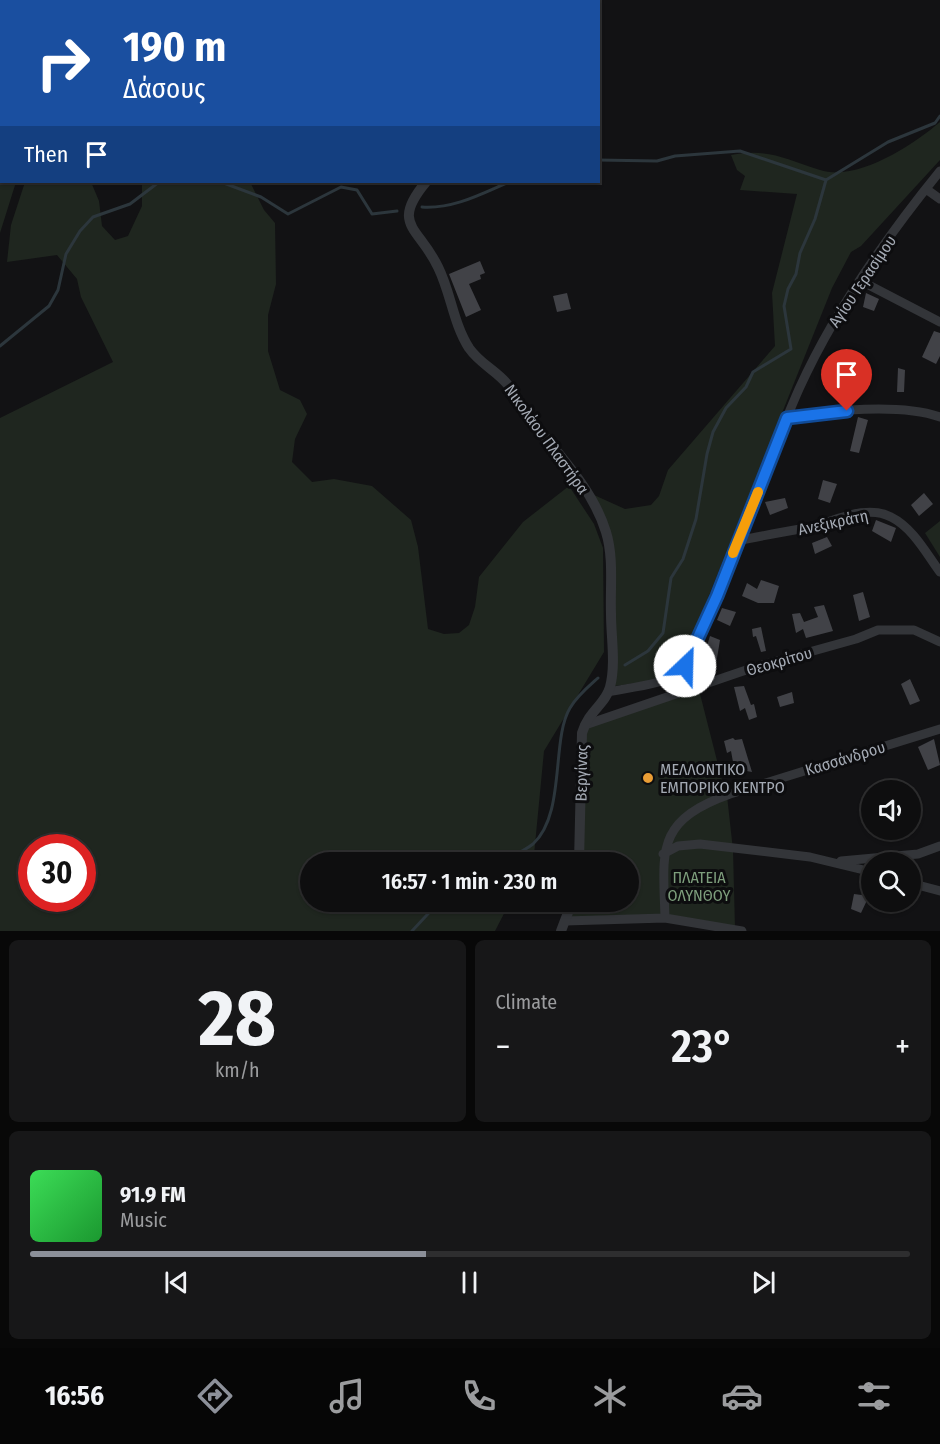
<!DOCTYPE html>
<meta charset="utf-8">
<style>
body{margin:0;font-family:"Fira Sans Condensed",sans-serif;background:#171718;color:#f1f3f6;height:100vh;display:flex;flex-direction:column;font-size:22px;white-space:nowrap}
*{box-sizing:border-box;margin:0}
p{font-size:20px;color:#9b9c9e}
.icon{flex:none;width:33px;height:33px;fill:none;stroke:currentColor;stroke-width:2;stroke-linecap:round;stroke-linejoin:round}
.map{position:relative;height:931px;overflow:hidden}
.drawer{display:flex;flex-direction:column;gap:9px;padding:9px;background:#080808;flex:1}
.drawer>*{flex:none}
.top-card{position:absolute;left:0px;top:0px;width:600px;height:183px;box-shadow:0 2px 4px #0004,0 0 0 2px #2e2e2f;background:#1a4fa0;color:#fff;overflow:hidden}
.buttons{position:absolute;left:861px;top:780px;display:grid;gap:12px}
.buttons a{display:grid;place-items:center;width:60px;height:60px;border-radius:50%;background:#0e0e0f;box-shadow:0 2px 4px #0004,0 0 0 2px #2e2e2f;font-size:30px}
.speed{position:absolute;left:18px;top:834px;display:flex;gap:12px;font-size:30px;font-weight:700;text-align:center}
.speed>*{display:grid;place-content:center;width:78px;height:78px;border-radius:50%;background:#0e0e0f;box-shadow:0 2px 4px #0004,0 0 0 2px #2e2e2f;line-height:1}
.speed .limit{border:9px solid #d22;background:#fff;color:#111}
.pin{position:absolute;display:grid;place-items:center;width:51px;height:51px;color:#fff;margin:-62px -26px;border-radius:50% 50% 50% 0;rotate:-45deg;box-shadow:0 0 6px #0007}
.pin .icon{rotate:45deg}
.me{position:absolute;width:66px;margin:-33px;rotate:24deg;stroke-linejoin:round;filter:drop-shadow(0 0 4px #0008)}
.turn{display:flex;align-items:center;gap:21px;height:126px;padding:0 24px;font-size:27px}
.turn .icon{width:78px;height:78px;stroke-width:2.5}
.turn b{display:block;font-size:42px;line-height:51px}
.then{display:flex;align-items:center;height:57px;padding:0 24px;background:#0003;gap:12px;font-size:22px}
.big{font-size:45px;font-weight:600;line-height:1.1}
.drawer .card{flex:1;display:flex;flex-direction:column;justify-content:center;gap:9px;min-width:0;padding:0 21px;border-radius:9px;background:#171718}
.drawer .dial{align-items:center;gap:0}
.dial b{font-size:78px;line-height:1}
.song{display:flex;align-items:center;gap:18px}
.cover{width:72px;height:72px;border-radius:9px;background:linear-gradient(135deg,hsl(130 70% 55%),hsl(130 70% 35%))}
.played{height:6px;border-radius:3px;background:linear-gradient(90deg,#8c9099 45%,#2e2e2f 45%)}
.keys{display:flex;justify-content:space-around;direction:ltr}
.heat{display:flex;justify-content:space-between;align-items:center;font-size:33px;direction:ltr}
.drawer .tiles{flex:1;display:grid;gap:9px;grid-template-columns:1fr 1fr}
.card:last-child{grid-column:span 2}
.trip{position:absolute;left:300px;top:852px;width:339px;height:60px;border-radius:30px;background:#0e0e0f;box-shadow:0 2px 4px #0004,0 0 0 2px #2e2e2f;font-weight:600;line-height:60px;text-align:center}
.tabs{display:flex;height:96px;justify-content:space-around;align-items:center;background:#060606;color:#9b9c9e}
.tabs .icon{width:42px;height:42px}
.tabs .on{color:#8c9099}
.tabs b{font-size:27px;color:#f1f3f6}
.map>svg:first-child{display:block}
.green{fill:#1f261f;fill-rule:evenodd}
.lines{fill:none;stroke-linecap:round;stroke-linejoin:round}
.stream{stroke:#2c363c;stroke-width:3}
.building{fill:#414247}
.minor{stroke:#333539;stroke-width:9}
.tertiary{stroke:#333539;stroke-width:10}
.route-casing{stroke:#114b97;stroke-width:15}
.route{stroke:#1a73e8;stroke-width:10}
.slow{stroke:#f59e0b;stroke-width:10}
.poi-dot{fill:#e99d35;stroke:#0d0d0f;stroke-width:2}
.labels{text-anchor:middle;stroke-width:6;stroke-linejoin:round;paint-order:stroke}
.street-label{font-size:16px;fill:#a4aab4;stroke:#0d0d0f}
.poi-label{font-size:16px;fill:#a4aab4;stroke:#0d0d0f;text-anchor:start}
.park-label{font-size:16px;fill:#7d9e7c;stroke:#0d0d0f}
</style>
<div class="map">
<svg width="940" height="931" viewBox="0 0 940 931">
<rect width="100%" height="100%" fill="#121214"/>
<path class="green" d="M0,109L2,182H16L0,233Z
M940,122V160L861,246L851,252L832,288L682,663C669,683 637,682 615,686L612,541L594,495L625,509L651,505L659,496L668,470L775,346L772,293L797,194L740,190L745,176L737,170L731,155C769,148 785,159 820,170C857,182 913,145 940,122Z
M25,182H91L99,201L102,226L115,240L128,236L142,206V182H250L264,210L275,223L276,284L268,315V351L280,390L300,400L307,414L295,439L292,462L312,482L334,479L372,486L411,520L418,547L428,629L444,634L459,633L469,625L475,607L479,577L523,522L569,486L594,524L603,548L604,652L544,751L534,855L531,862H310V902H510L495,931H0V418L113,362L81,297L77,279L57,255L7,262L11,225ZM32,848H82V898H32Z
M940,521V557L925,533Z
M698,686L725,792L698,809L727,796L733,850L735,928L661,918L565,921L574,902H628V862H582L585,725Z"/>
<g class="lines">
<path class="stream" d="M598,160L657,161L675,156L740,151L826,180
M221,182L261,197L288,214L341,187L357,190L372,214L397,211
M422,207C454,209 481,194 509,182
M0,346L49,306L58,290L66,254L80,231L93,217L130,204L159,182
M625,665L648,651L663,633L671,578L683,559L696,519L707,454L713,432L726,408L746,387L753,372L791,349L784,306L788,289L796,274L800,253L815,219L826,180L888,142L935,123L940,116
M501,862C511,857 524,851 533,844C566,814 551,739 570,708C577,696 588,687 598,678
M412,931L439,902"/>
</g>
<path class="building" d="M480,261L485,273L480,275L481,279L469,284L481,310L466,317L449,274Z
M567,293L571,309L557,312L553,296Z
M866,293L879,299L874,311L863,307Z
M934,331L940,333V356L936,364L922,357Z
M898,368L905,370L904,392H897Z
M858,417L868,420L859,453L850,451Z
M823,480L837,484L830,503L818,499Z
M924,493L933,504L919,516L911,505Z
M785,498L788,508L770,515L765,502Z
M876,520L896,528L891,542L872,531Z
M827,537L832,546L815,554L812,543Z
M761,580L779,586L774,603H758L742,596L747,583L757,589Z
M863,592L870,617L859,621L853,595Z
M824,605L833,631L806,638L803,629L796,633L792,614L800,613L804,622L818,617L814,607Z
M722,608L736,612L730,626L717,620Z
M761,627L766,651L761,652L756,636L753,637L752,629Z
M710,636L720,640L716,664L706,669L699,656L705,652Z
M910,679L920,701L910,705L901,684Z
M744,686L751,705L754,704L757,717L749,720L745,708L740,711L734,687Z
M792,692L794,703L780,707L777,697Z
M733,738L735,740L742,739L752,772L741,770L735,773L731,751L727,753L724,741Z
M934,739L940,765L928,770L918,747Z
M854,894L869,896L861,913L851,909Z"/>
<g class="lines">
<path class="minor" d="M500,0V2
M926,189L940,199
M861,281L940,322
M787,418C829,410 900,403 940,417
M737,541C760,536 783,532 806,528C832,523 865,503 891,517C913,528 926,553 940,572
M608,692C626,688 669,684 682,671C694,658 700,633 707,617C740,542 766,464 799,389C833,314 888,235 940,171
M585,725L752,668L856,639L878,630H914L940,642
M663,854L678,846L700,844L810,857L872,872
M841,861L918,854L940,846
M910,883L940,891
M665,918C663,850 655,821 730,794L940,729
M565,921L665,918L742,931"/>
<path class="tertiary" d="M461,0V2
M426,182C390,225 419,227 438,267C451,293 453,323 469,348C480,364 497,371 508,385C515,394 519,404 525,412C554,450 592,486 606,532C614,558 610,587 611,614C611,637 616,664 610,687C605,705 589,710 582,733L579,862
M561,931L572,902"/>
</g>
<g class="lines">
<defs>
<path id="route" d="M685,666L717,596L787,418L847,411"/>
</defs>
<use href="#route" class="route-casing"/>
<use href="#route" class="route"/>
<path class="slow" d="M733,553L758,492"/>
</g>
<circle class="poi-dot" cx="648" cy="778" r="6"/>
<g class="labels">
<g class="street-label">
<text transform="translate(862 281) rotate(-56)" y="6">Αγίου Γερασίμου</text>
<text transform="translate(547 439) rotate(54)" y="6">Νικολάου Πλαστήρα</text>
<text transform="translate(833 522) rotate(-12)" y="6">Ανεξικράτη</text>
<text transform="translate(779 661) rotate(-16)" y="6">Θεοκρίτου</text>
<text transform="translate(845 758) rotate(-17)" y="6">Κασσάνδρου</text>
<text transform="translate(581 773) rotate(-89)" y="6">Βεργίνας</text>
</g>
<g class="poi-label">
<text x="660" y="775">ΜΕΛΛΟΝΤΙΚΟ<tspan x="660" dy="18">ΕΜΠΟΡΙΚΟ ΚΕΝΤΡΟ</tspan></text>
</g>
<g class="park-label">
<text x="699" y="883">ΠΛΑΤΕΙΑ<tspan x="699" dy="18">ΟΛΥΝΘΟΥ</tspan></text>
</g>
</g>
</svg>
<div class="buttons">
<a><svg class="icon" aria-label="sound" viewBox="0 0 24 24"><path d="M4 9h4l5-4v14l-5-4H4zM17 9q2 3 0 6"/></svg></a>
<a><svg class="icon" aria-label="search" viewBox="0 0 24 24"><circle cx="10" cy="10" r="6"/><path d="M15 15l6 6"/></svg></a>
</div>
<div class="speed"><div class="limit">30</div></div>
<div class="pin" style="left:847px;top:411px;background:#d93025"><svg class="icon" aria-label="arrive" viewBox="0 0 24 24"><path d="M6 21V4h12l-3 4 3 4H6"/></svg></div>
<svg class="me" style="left:685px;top:666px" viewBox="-20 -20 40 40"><circle r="19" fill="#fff"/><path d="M0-13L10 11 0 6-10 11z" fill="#1a73e8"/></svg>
<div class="trip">16:57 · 1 min · 230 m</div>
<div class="top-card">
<div class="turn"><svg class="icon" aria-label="right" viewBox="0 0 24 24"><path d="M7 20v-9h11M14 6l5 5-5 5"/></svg><div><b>190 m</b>Δάσους</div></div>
<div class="then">Then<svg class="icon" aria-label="arrive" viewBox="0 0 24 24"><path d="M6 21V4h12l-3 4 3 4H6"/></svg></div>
</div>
</div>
<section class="drawer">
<div class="tiles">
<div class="card dial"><b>28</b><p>km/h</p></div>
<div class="card"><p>Climate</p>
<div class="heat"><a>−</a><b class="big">23°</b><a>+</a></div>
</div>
<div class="card">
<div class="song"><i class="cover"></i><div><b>91.9 FM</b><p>Music</p></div></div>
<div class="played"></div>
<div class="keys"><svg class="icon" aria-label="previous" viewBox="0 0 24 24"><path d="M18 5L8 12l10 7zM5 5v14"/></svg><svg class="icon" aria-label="pause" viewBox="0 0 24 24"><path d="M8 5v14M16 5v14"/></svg><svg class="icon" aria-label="next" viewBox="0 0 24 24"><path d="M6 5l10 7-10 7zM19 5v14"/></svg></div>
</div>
</div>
</section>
<nav class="tabs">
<b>16:56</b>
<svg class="icon on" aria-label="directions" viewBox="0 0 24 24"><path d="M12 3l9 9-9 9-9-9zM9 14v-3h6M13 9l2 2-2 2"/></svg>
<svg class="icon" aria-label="music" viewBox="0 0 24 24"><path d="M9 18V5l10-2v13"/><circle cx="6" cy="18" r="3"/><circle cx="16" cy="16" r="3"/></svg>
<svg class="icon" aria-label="phone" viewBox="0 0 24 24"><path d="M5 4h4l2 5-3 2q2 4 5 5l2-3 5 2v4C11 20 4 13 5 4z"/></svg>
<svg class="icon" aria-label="climate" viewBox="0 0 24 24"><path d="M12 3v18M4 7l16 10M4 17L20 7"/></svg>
<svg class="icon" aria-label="car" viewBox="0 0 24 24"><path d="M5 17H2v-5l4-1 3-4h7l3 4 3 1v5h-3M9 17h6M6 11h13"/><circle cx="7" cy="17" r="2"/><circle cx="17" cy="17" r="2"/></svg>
<svg class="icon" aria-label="filters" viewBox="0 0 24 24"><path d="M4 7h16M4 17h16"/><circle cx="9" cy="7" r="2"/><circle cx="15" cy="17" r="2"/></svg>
</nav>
